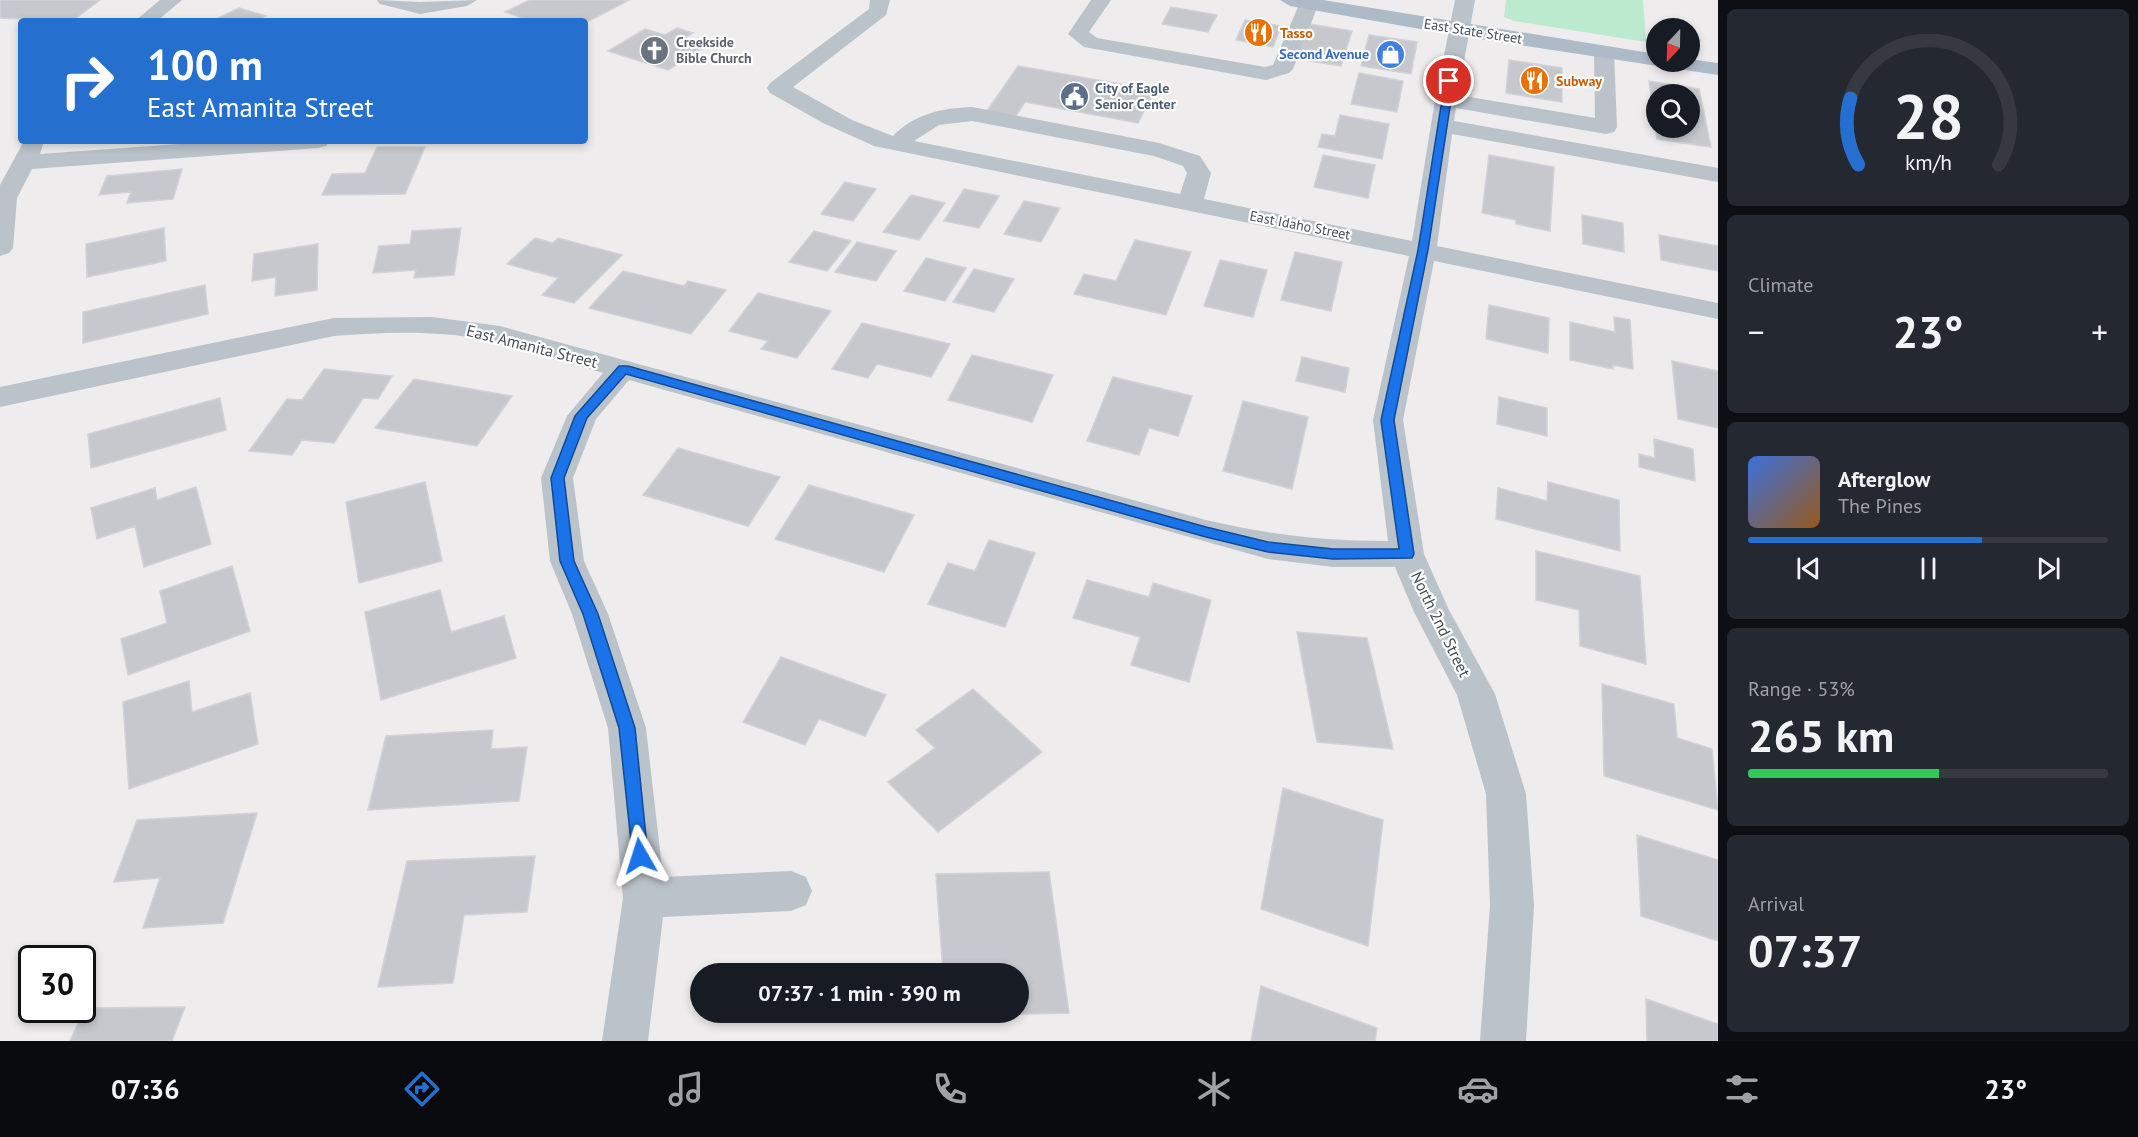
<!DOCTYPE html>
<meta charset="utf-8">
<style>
body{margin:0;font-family:"PT Sans",sans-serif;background:#242831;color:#f1f3f6;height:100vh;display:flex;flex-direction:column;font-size:22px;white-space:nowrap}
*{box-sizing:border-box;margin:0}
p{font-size:20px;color:#9ea1a6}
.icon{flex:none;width:33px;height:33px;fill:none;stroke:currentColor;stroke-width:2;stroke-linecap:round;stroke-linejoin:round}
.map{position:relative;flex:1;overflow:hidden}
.sheet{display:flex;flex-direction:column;gap:9px;padding:9px;background:#0d0f14;width:420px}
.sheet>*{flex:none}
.banner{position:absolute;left:18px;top:18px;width:570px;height:126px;border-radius:6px;box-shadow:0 3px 9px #0003;background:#256fcf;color:#fff;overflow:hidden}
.needle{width:39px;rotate:202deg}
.controls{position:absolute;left:1646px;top:18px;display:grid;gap:12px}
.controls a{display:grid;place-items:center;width:54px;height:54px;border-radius:50%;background:#171b24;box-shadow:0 3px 9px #0003;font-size:30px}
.speed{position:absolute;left:18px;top:945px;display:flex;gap:12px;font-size:30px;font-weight:700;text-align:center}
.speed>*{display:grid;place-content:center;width:78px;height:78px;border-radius:50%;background:#171b24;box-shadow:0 3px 9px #0003;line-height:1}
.speed .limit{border:3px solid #111;border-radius:9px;background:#fff;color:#111}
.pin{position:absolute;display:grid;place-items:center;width:51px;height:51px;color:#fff;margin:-26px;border:3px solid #fff;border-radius:50%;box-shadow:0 2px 6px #0007}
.me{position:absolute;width:66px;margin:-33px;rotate:354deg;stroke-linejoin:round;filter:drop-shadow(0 0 4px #0008)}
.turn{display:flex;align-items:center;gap:21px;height:126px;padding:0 30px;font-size:27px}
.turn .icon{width:78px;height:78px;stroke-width:2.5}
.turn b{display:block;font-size:42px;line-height:51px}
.big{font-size:45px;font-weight:700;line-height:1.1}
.sheet .card{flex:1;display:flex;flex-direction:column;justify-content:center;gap:9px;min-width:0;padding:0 21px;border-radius:9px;background:#242831}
.sheet .dial{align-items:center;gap:0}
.dial svg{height:156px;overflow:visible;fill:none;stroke:#363941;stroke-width:7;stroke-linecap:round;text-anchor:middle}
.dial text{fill:#f1f3f6;stroke:none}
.song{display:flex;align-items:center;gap:18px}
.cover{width:72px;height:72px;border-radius:9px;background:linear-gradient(135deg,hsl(220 70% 55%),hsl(30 70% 35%))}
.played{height:6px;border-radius:3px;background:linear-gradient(90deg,#256fcf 65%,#363941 65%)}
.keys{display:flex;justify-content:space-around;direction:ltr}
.heat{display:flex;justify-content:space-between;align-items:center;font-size:33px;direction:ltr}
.charge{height:9px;border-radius:4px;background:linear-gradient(90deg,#34c759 53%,#363941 0)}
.trip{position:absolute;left:690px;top:963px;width:339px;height:60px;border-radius:30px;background:#171b24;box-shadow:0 3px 9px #0003;font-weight:700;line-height:60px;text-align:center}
.tab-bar{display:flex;height:96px;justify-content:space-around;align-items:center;background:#090b0e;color:#9ea1a6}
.tab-bar .icon{width:42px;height:42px}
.tab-bar .current{color:#256fcf}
.tab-bar b{font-size:27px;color:#f1f3f6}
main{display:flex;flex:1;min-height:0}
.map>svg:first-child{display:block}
.green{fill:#bceace}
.building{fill:#c6c8ce;stroke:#d0d2d7;stroke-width:1.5;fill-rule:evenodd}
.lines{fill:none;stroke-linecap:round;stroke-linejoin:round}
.minor{fill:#bbc3ca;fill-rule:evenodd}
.major{fill:#adbbc9;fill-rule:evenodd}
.route{fill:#1a73e8;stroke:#114b97;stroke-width:1.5}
.labels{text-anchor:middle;stroke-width:4.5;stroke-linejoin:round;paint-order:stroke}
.far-street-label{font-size:14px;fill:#454f57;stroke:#fff}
.far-food-label{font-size:14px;font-weight:bold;fill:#c56008;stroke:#fff;text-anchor:start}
.far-worship-label{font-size:14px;font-weight:bold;fill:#5b616d;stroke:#fff;text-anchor:start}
.far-shop-label{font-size:14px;font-weight:bold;fill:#366cbe;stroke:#fff;text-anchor:end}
.far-service-label{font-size:14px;font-weight:bold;fill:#4e5e75;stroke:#fff;text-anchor:start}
.street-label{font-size:16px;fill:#454f57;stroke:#fff}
</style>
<main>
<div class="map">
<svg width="1718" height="1041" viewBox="0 0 1718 1041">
<rect width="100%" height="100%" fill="#eeecec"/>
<path class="green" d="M1506,0H1643L1646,42L1514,21L1504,17Z"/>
<path class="building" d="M0,0H100L72,21L0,18Z
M530,0H629L585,23L531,21L505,12Z
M1171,7L1217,15L1208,32L1162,24Z
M239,8L266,16L256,21H212Z
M1245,20L1281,26L1273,47L1236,40Z
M1310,24L1352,31L1341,66L1297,59Z
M677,28L693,33L679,42L702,49L668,70L608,51L645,29L665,35Z
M1369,35L1417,42L1411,74L1361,66Z
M1509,60L1562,68V102L1506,93Z
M1018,66L1155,90L1138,123L1025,102L1016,116L987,111Z
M1359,73L1403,81L1397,112L1351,104Z
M1649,81L1699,89L1711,147L1657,139ZM1656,94H1689V128H1656Z
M1340,115L1389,124L1382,159L1318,147L1322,134L1335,136Z
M377,147H425L405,194L322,195L332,174L365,173Z
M1323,155L1375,165L1368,198L1314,187Z
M1489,155L1554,167L1550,231L1516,224V220L1482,213Z
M182,169L173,199L127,203L131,192L99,195L107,176Z
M845,182L876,189L853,221L821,214Z
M964,189L999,196L979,228L944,221Z
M911,195L945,203L919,240L883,232Z
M1024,201L1060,208L1041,242L1004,234Z
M1582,215L1623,223L1624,252L1583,244Z
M164,228L166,261L87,277L86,244Z
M461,228L454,275L414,278L416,270L373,273L379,246L410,244L412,231Z
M814,231L851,241L827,271L789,262Z
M1659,235L1718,246V271L1661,260Z
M535,238L553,243L558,238L622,255L574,303L542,295L558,278L507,264Z
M1135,240L1191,252L1166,315L1074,294L1084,274L1116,281Z
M857,242L896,251L876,281L835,272Z
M318,244L317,290L275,296L276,277L252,281L254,254Z
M1295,252L1342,262L1331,311L1281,300Z
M926,258L966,268L945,301L904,291Z
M1220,260L1267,270L1253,317L1204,306Z
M974,269L1014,279L994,312L953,302Z
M623,271L684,286L688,281L726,290L691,334L589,308Z
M205,285L208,314L83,343V312Z
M758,293L831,311L797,358L761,349L768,341L729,331Z
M1489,305L1549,318L1548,353L1486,339Z
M1614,317L1630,320L1633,369L1613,365V369L1570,360V322L1615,332Z
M862,323L950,344L931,377L877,364L868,378L832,369Z
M972,355L1053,375L1032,422L948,400Z
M1302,357L1349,368L1345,392L1296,381Z
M1672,361L1718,371V428L1678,419Z
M324,369L392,376L378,399L363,398L334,443L302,440L292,455L249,451L287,399L302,400Z
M1113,377L1192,396L1178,436L1149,428L1139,455L1087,441Z
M414,379L512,396L477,446L375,428Z
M1499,397L1547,408V436L1497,424Z
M220,398L226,430L91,468L88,434Z
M1243,401L1308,417L1292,489L1223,471Z
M1654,439L1693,449L1695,481L1639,467V454L1655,458Z
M678,448L780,477L748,526L643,495Z
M425,482L442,561L359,583L346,502Z
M1548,482L1619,500L1620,551L1496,519L1498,488L1547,501Z
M809,485L914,515L884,572L775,539Z
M196,487L211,544L144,567L135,526L97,539L91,508L155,488L157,500Z
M989,540L1035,553L1005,627L928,604L948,563L975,571Z
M1536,551L1640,576L1646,664L1580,646L1579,610L1536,600Z
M232,566L250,631L128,675L121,639L167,623L160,591Z
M1087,580L1149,597L1153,583L1211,600L1189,682L1131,665L1140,637L1073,618Z
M440,590L451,632L504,616L516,658L381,700L365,612Z
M1297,632L1367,638L1393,749L1317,742Z
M781,657L886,695L865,736L819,719L805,745L743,722Z
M189,681L192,712L250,693L258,744L129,789L123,702Z
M1602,684L1674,704L1677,738L1712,749L1718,810L1604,776Z
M973,689L1042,752L938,832L888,782L935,748L916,730Z
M493,730L491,749L527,747L519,801L368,810L386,736Z
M1283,788L1383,820L1368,946L1261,909Z
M257,813L223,923L143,928L160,878L114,882L137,820Z
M1637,835L1718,860V941L1641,916Z
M535,856L527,912L464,915L453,983L378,987L407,861Z
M1049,872L1069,1013L946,1016V1012H1018V974H943L936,874Z
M1261,986L1377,1028L1375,1041H1251Z
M1646,999L1718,1024V1041H1647Z
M185,1007L172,1041H70L85,1008Z"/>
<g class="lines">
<path class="minor" d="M160,0H182L157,21H135Z
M377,0L420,2L477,0L467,6L420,14L380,4Z
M870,0H890L886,15L793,87L852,120L893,136C914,114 942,108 972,107L1159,143L1200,156L1211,173L1204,199L1412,241L1435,100L1455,0H1475L1458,95L1595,118L1594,52L1597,48H1611L1614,52L1617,127L1614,132L1606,134L1456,108L1454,121L1718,168V182L1452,134L1437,246L1718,303V319L1434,261L1403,420L1424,554L1449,610L1495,694L1526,794L1534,905L1526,1041H1480L1490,905L1486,794L1457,695L1414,612L1395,567H1333L1268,559L629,380L596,419L573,478L584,561L608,614L646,728L663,877L791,871L806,877L812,891L806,905L791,911L663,917L648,1041H602L623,898L608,728L572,614L550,561L541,478L567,416L603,373C565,362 526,348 487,340C437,330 384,332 334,336L0,407V387L334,318L432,317L500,326L1206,520C1271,535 1321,541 1388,541L1373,420L1409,256L874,146L823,123L770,93L767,88L770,83L869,9ZM972,121L1154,156L1183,166L1187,173L1180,194L914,141L939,125Z
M1091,0H1111L1089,32L1097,38L1265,67L1273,65L1301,0H1317L1319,3L1293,69L1289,73L1266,80L1084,47L1068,34Z
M24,141H44L40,154L221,141H330L326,146L318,148L32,169L17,198L13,248L9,253L0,256V185Z"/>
<path class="major" d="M1280,0H1323L1656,54V62H1689V59L1718,63V75L1460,36L1290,6Z"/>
</g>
<path class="route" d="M1449,79L1454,81L1428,250L1394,420L1414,554L1412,558L1333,559L1268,552L1206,537L626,374L587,418L564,478L574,561L598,614L635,728L648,856L646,861L640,863L633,861L619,728L583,614L560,561L551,478L575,416L619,366H628L1206,527L1268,542L1333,549H1399L1381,420L1418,250L1445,81Z"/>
<defs>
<symbol id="restaurant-disc" viewBox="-11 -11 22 22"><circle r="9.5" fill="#e8710a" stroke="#fff"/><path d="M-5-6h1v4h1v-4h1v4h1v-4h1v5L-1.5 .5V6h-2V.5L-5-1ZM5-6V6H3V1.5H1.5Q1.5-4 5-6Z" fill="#fff"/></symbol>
<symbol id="church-disc" viewBox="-11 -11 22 22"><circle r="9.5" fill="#6b7280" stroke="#fff"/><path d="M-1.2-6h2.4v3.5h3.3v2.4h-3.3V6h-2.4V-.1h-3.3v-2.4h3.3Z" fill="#fff"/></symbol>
<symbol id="shop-disc" viewBox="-11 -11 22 22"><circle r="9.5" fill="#3f7fe0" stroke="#fff"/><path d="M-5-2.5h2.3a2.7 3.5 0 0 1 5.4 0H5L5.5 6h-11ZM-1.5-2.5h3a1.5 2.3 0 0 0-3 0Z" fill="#fff"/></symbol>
<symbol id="civic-disc" viewBox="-11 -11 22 22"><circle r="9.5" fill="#5c6f8a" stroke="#fff"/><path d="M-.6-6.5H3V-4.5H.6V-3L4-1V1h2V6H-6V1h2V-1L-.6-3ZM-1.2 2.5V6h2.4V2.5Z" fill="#fff"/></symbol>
</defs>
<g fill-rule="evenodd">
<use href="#restaurant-disc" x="1242" y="16" width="33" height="33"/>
<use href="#church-disc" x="638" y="34" width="33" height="33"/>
<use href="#shop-disc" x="1374" y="38" width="33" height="33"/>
<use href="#restaurant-disc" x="1518" y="64" width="33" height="33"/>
<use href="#civic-disc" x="1058" y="80" width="33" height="33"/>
</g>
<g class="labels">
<g class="far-street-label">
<text transform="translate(1473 31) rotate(9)" y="5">East State Street</text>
<text transform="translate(1300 225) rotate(11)" y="5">East Idaho Street</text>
</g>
<g class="far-food-label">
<text x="1280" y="38">Tasso</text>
<text x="1556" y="86">Subway</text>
</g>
<g class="far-worship-label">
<text x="676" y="47">Creekside<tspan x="676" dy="16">Bible Church</tspan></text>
</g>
<g class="far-shop-label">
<text x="1369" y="59">Second Avenue</text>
</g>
<g class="far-service-label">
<text x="1095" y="93">City of Eagle<tspan x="1095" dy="16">Senior Center</tspan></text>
</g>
<g class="street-label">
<text transform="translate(532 346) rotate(14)" y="6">East Amanita Street</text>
<text transform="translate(1441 624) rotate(64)" y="6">North 2nd Street</text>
</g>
</g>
</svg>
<div class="controls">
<a><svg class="needle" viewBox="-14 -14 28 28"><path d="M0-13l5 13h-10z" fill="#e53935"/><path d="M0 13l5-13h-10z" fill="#9ea1a6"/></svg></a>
<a><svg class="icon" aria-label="search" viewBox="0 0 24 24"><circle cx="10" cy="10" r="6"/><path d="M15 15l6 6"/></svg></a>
</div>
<div class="speed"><div class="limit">30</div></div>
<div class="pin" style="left:1449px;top:81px;background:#d93025"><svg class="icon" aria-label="arrive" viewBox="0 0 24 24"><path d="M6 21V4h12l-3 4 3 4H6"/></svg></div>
<svg class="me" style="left:640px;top:856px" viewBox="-20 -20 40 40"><path d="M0-17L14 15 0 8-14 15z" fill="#1a73e8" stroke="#fff" stroke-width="4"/></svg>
<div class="trip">07:37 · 1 min · 390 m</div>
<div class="banner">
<div class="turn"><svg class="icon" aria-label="right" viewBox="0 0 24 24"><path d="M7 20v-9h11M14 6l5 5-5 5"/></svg><div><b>100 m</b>East Amanita Street</div></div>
</div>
</div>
<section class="sheet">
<div class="card dial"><svg viewBox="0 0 100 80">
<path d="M14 69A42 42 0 1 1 86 69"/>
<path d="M14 69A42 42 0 0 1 10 35" stroke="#256fcf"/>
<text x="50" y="56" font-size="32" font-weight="700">28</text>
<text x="50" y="72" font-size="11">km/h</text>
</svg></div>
<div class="card"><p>Climate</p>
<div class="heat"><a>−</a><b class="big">23°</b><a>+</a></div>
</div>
<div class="card">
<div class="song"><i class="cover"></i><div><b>Afterglow</b><p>The Pines</p></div></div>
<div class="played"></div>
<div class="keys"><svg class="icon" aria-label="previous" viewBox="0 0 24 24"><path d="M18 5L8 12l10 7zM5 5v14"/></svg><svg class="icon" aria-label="pause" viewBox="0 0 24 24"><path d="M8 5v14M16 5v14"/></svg><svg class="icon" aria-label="next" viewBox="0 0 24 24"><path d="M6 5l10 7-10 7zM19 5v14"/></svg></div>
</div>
<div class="card"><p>Range · 53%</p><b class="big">265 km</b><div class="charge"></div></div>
<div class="card"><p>Arrival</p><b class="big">07:37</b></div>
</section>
</main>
<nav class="tab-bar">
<b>07:36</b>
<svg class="icon current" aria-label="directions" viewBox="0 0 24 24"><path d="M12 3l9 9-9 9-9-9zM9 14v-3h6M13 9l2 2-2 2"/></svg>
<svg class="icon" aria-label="music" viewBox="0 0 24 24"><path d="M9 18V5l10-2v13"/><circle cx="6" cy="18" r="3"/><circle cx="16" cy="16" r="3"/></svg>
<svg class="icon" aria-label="phone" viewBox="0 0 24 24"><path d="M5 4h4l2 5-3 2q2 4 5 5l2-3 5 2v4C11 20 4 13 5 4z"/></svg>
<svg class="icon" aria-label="climate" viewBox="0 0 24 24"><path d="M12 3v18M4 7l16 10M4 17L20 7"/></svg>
<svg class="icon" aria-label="car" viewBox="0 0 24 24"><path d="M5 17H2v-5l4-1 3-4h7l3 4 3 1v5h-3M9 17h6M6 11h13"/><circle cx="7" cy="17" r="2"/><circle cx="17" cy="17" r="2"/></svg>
<svg class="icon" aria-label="filters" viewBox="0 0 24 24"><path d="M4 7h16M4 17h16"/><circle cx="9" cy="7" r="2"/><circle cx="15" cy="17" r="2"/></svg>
<b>23°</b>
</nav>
